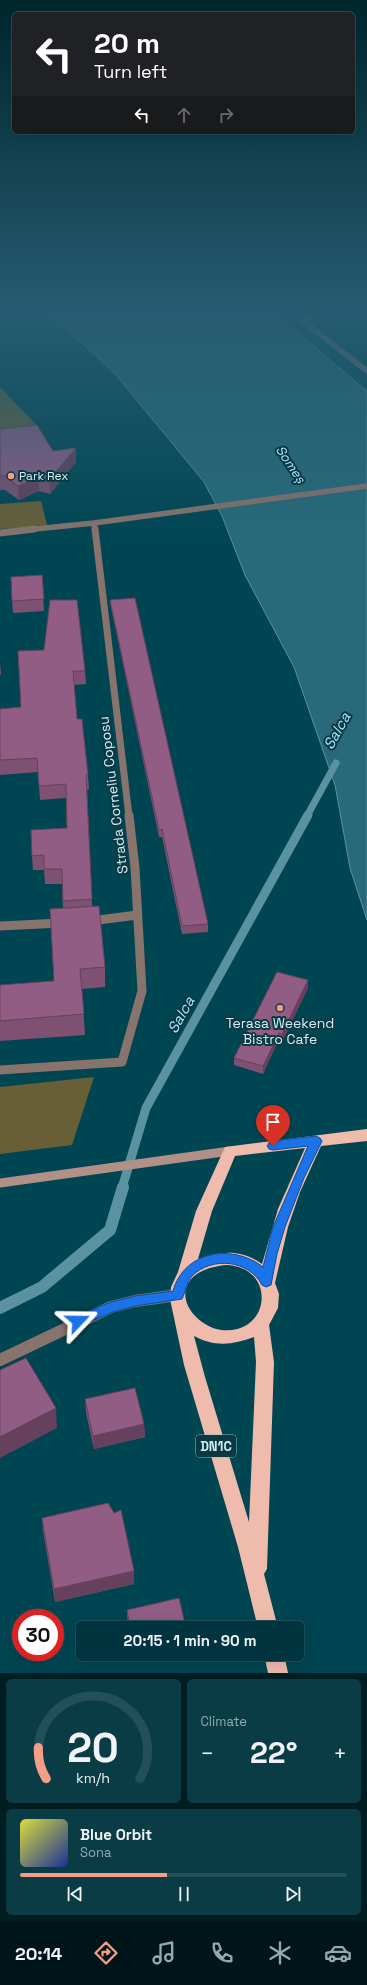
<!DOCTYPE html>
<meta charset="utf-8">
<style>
body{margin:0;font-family:"Space Grotesk",sans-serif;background:#0a3c45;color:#f1f3f6;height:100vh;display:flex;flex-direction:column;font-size:15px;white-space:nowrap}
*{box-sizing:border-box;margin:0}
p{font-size:13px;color:#95aab0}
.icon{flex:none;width:22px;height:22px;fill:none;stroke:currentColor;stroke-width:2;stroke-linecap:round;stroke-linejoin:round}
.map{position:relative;height:1673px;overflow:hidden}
.side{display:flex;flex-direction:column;gap:6px;padding:6px;background:#001d22;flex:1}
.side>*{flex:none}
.guide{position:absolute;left:12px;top:12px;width:343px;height:122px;border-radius:6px;box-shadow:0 4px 16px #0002,0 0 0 1px #224f58;background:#202124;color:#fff;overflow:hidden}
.speed{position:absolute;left:12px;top:1609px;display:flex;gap:8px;font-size:20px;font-weight:700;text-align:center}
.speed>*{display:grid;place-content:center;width:52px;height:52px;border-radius:50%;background:#00343e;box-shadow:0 4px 16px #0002,0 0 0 1px #224f58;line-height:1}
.speed .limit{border:6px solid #d22;background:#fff;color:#111}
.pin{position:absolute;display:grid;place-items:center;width:34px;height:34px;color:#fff;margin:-41px -17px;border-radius:50% 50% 50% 0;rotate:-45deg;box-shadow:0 0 4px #0007}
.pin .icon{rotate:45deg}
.me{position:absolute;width:44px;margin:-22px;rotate:67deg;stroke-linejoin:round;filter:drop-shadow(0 0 3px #0008)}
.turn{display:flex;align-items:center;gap:14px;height:84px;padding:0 16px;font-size:18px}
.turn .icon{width:52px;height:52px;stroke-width:2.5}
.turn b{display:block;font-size:28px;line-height:34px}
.lanes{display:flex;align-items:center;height:38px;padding:0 16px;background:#0003;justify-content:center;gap:20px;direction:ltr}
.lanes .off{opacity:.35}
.big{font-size:30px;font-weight:800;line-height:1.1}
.side .tile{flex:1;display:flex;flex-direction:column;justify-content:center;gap:6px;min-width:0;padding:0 14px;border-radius:6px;background:#0a3c45}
.side .dial{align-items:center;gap:0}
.dial svg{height:104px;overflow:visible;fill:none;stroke:#224f58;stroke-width:7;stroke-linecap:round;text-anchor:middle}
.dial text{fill:#f1f3f6;stroke:none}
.song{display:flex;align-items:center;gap:12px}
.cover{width:48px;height:48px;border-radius:6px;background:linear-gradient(135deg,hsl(60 70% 55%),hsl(230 70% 35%))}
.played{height:4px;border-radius:2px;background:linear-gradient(90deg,#f49e86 45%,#224f58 45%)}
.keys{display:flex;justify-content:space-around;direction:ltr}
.heat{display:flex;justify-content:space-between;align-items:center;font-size:22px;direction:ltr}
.side .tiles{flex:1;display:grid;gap:6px;grid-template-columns:1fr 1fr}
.tile:last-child{grid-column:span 2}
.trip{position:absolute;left:76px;top:1621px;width:228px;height:40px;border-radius:6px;background:#00343e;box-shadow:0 4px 16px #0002,0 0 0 1px #224f58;font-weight:800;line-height:40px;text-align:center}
.tab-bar{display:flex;height:64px;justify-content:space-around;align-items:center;background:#001519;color:#95aab0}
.tab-bar .icon{width:28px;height:28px}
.tab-bar .current{color:#f49e86}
.tab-bar b{font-size:18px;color:#f1f3f6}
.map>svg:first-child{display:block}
.green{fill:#685f37}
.water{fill:#286a7a;stroke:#5b929f}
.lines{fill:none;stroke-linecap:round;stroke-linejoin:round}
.stream-far2{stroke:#5b929f;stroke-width:7}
.stream-far1{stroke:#5b929f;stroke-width:9}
.stream{stroke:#5b929f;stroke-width:12}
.street-far3{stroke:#88736d;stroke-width:5.5}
.street-far2{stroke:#88736d;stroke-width:7}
.street-far1{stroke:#88736d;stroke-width:9}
.street{stroke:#88736d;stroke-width:12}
.secondary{stroke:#b29087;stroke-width:9}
.highway{fill:#efbbad;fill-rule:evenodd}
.wall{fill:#7e5072}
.shaded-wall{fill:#66415d}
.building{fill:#925d85;stroke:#66415d}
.route{fill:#1a73e8;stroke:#114b97}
.poi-dot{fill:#f49e86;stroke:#0a3943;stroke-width:1.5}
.labels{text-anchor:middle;stroke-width:4;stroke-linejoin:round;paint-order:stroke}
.far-poi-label{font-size:12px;fill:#d2eef6;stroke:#0a3943;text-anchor:start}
.far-water-label{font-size:13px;font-style:italic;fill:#a6e9fb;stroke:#0a3943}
.shield{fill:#0a3943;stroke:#96b8c0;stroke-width:1}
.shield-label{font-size:13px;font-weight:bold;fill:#d2eef6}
.street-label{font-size:14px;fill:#d2eef6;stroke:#0a3943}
.poi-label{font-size:14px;fill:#d2eef6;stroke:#0a3943}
.water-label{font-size:15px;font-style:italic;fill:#a6e9fb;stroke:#0a3943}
</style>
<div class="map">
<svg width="367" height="1673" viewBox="0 0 367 1673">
<rect width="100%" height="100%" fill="#004552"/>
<path class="green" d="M0,387L42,431L0,438Z
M41,501L47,525L0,529V504Z
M94,1077L72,1145L0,1154V1087Z"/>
<path class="water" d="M40,311H272L367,391V920L350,868L335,785L294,667L245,575L222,516L204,482L116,375L81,342Z"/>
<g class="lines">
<path class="stream-far2" d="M307,816L336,763"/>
<path class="stream-far1" d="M122,1188L146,1108L308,815"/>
<path class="stream" d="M0,1308L42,1287L110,1230L123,1187"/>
<path class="street-far3" d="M320,311L303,321L367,371
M94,523L95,530
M25,530L94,523L367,486"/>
<path class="street-far2" d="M95,529L129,816
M0,533L34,529"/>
<path class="street-far1" d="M91,921L137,915
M0,926L61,923
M0,1070L122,1062L142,991L135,868L129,815"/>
<path class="street" d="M0,1360L111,1307L135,1301L178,1295"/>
<path class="secondary" d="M0,1183L230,1151"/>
<path class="highway" d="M367,1129V1141L321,1146L300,1192L288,1227L275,1283L279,1294L278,1308L269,1325L274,1362L267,1569L264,1574L278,1628H258L238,1547L184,1365L170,1299L171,1287L178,1272L196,1211L225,1147ZM305,1148L278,1209L262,1264C241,1249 221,1251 198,1259L212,1211L235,1156ZM227,1265C278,1268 270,1336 221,1330C198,1327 172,1298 193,1277C202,1269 215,1266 227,1265ZM194,1336C214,1347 233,1345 254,1337L256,1362L249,1522L205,1377Z
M264,1654H284L288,1673H268Z"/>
</g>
<path class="wall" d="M0,429L53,451L76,448V462L50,494L39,491L19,500L5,490H0Z
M42,575L44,611L13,613L12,601Z
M110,600L208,924V932L182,934L162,837H159L111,607Z
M18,651L85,671L86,684L74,685L77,719L88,775L89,789L87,790L92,906L105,967V987L82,989L85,1035L0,1041V985L54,981L63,908L62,884H45L44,870H33L32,856L67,828L66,798L40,800L38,772L0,775V709L21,707Z
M0,661L1,675H0Z
M308,988L282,1042L278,1041L263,1074L234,1065V1058Z
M85,1399L144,1424L145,1437L94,1449L86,1413Z
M42,1518L134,1571V1584L55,1602L43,1531Z
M127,1610L186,1628H129L127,1617Z"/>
<path class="shaded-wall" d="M76,448V462L50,494L49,480Z
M38,477L39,491L19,500L18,486Z
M308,980V988L282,1042V1034Z
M279,1033L278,1041L263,1074V1066Z
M56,1408L57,1428L0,1458V1437Z
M144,1424L145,1437L94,1449L93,1436Z
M134,1571V1584L55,1602L54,1589Z
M135,1654H152L135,1658Z"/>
<path class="building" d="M37,425L53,451L76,448L49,480L38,477L18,486L4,475L0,476V429Z
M42,575L44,599L12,601L11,577Z
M135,598L208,924L182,926L162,829L159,830L110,600Z
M50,600H77L85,671H73L77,719H82L88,775H86L92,899L63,901L62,869H44V855L32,856L31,830L67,828L66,784L39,786L37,758L0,760V709L21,707L18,651L44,650Z
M99,906L105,967L80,969L84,1014L0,1021V985L54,981L50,909Z
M277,972L308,980L282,1034L279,1033L263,1066L234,1058Z
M26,1358L56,1408L0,1437V1370Z
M135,1388L144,1424L93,1436L85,1399Z
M108,1503L114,1513L121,1510L134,1571L54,1589L42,1518Z
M179,1598L186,1628H130L127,1610Z"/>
<linearGradient id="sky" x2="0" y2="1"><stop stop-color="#00262d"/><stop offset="0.57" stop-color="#265c71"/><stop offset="1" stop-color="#265c71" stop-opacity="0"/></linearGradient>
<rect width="367" height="545" fill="url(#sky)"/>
<path class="route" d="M316,1136L320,1138L322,1141L304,1178L285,1227L277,1254L271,1285L266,1287L262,1285C249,1260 212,1256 192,1276C186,1283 186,1291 182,1299L135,1306L113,1312L78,1327L74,1325L72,1321L74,1317L111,1302L135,1296L173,1291C184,1251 232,1243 263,1267L273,1227L308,1146L273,1150L269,1149L267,1146L269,1143L273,1141Z"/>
<g class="poi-dot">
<circle cx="11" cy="476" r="4"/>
<circle cx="280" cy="1008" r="4"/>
</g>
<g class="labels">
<g class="far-poi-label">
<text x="19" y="480">Park Rex</text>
</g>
<g class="far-water-label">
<text transform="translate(291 464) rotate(56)" y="5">Someș</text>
</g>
<rect class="shield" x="196" y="1435" width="40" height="22" rx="3"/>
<g class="shield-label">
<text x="216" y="1451">DN1C</text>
</g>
<g class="street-label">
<text transform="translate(113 795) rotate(-97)" y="5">Strada Corneliu Coposu</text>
</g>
<g class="poi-label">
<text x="280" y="1028">Terasa Weekend<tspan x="280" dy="16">Bistro Cafe</tspan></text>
</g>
<g class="water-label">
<text transform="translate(337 731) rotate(-61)" y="5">Salca</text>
<text transform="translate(181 1015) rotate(-61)" y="5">Salca</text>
</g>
</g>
</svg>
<div class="speed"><div class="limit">30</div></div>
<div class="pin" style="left:273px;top:1146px;background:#d93025"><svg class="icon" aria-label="arrive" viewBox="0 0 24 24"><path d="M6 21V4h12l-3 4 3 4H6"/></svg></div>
<svg class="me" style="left:78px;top:1321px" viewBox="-20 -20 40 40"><path d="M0-17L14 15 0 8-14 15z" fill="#1a73e8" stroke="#fff" stroke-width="4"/></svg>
<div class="trip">20:15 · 1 min · 90 m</div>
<div class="guide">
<div class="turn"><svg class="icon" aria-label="left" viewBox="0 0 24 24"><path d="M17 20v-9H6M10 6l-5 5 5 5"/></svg><div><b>20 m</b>Turn left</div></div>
<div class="lanes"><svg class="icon" aria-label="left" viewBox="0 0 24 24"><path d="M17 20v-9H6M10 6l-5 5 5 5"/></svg><svg class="icon off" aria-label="ahead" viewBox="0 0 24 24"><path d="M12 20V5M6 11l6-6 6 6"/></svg><svg class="icon off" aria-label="right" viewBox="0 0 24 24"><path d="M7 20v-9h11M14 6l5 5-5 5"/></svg></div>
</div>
</div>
<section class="side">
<div class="tiles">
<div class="tile dial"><svg viewBox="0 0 100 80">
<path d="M14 69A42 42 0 1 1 86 69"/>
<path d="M14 69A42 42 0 0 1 8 45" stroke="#f49e86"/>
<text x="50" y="56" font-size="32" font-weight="700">20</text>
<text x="50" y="72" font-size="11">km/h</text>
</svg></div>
<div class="tile"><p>Climate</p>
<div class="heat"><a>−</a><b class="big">22°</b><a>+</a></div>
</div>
<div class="tile">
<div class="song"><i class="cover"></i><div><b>Blue Orbit</b><p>Sona</p></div></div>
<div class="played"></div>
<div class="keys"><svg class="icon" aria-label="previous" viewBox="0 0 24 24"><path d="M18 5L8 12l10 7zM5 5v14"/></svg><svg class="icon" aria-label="pause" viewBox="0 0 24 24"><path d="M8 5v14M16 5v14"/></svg><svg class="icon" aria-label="next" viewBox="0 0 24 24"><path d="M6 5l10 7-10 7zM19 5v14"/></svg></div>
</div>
</div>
</section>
<nav class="tab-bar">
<b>20:14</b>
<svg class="icon current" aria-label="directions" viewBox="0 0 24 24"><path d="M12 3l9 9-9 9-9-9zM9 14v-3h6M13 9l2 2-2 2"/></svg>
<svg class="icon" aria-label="music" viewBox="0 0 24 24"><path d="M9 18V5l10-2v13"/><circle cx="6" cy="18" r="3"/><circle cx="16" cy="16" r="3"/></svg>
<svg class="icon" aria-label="phone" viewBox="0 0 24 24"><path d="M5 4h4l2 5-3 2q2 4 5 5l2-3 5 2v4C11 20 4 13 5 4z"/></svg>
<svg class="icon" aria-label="climate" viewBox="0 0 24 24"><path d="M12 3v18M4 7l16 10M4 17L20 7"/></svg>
<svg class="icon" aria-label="car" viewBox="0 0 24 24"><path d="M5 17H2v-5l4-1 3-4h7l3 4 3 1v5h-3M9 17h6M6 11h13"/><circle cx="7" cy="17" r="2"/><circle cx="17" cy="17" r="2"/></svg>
</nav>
